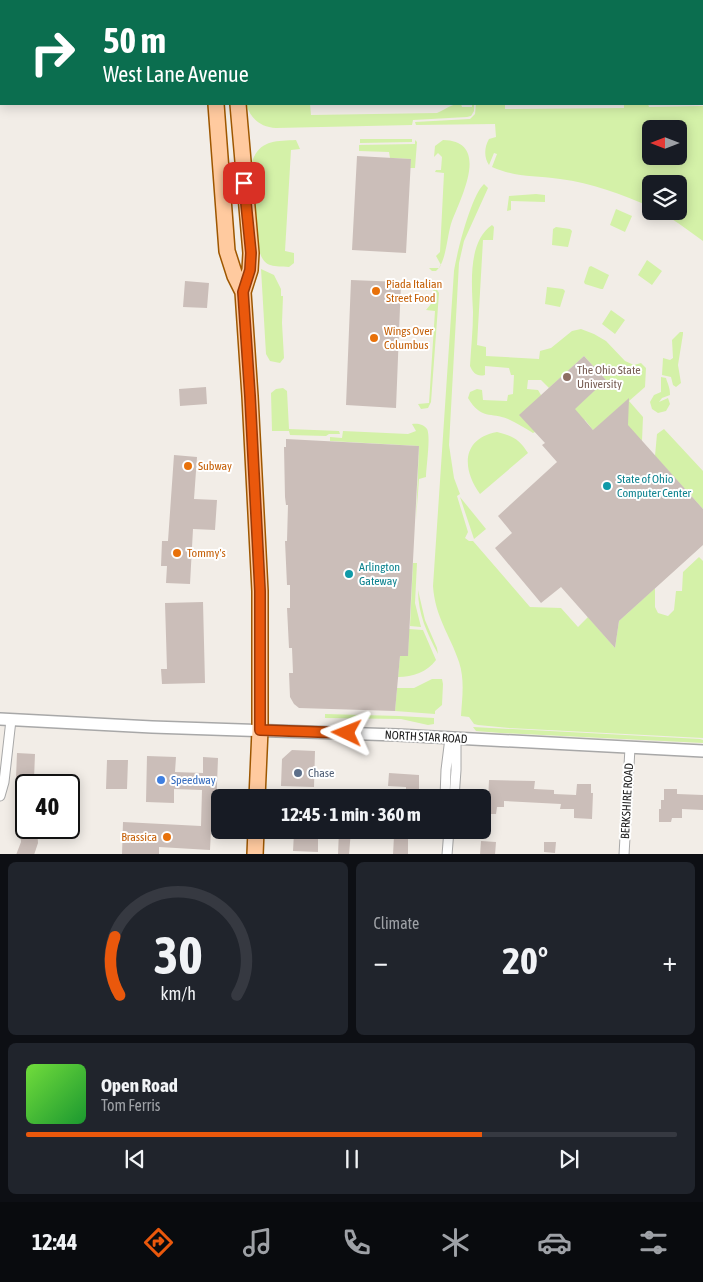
<!DOCTYPE html>
<meta charset="utf-8">
<style>
body{margin:0;font-family:"Asap Condensed",sans-serif;background:#20242c;color:#f1f3f6;height:100vh;display:flex;flex-direction:column;font-size:19px;white-space:nowrap}
*{box-sizing:border-box;margin:0}
p{font-size:16px;color:#9ea1a6}
.icon{flex:none;width:28px;height:28px;fill:none;stroke:currentColor;stroke-width:2;stroke-linecap:round;stroke-linejoin:round}
.map{position:relative;height:854px;overflow:hidden}
.panel{display:flex;flex-direction:column;gap:8px;padding:8px;background:#0d0f14;flex:1}
.panel>*{flex:none}
.hud{position:absolute;left:0px;top:0px;width:704px;height:105px;box-shadow:0 2px 12px #0003;background:#0b6e4f;color:#fff;overflow:hidden}
.needle{width:32px;rotate:270deg}
.buttons{position:absolute;left:642px;top:120px;display:grid;gap:10px}
.buttons a{display:grid;place-items:center;width:45px;height:45px;border-radius:8px;background:#171b24;box-shadow:0 2px 12px #0003;font-size:25px}
.speed{position:absolute;left:15px;top:774px;display:flex;gap:10px;font-size:25px;font-weight:700;text-align:center}
.speed>*{display:grid;place-content:center;width:65px;height:65px;border-radius:50%;background:#171b24;box-shadow:0 2px 12px #0003;line-height:1}
.speed .limit{border:2px solid #111;border-radius:8px;background:#fff;color:#111}
.pin{position:absolute;display:grid;place-items:center;width:42px;height:42px;color:#fff;margin:-21px;border-radius:10px;box-shadow:0 2px 8px #0006}
.me{position:absolute;width:55px;margin:-28px;rotate:272deg;stroke-linejoin:round;filter:drop-shadow(0 0 4px #0008)}
.turn{display:flex;align-items:center;gap:18px;height:105px;padding:0 20px;font-size:22px}
.turn .icon{width:65px;height:65px;stroke-width:2.5}
.turn b{display:block;font-size:35px;line-height:42px}
.big{font-size:38px;font-weight:700;line-height:1.1}
.panel .tile{flex:1;display:flex;flex-direction:column;justify-content:center;gap:8px;min-width:0;padding:0 18px;border-radius:8px;background:#20242c}
.panel .dial{align-items:center;gap:0}
.dial svg{height:130px;overflow:visible;fill:none;stroke:#363941;stroke-width:7;stroke-linecap:round;text-anchor:middle}
.dial text{fill:#f1f3f6;stroke:none}
.song{display:flex;align-items:center;gap:15px}
.cover{width:60px;height:60px;border-radius:8px;background:linear-gradient(135deg,hsl(100 70% 55%),hsl(130 70% 35%))}
.played{height:5px;border-radius:2px;background:linear-gradient(90deg,#ea580c 70%,#363941 70%)}
.keys{display:flex;justify-content:space-around;direction:ltr}
.heat{display:flex;justify-content:space-between;align-items:center;font-size:28px;direction:ltr}
.panel .tiles{flex:1;display:grid;gap:8px;grid-template-columns:1fr 1fr}
.tile:last-child{grid-column:span 2}
.trip{position:absolute;left:211px;top:789px;width:280px;height:50px;border-radius:8px;background:#171b24;box-shadow:0 2px 12px #0003;font-weight:700;line-height:50px;text-align:center}
.menu{display:flex;height:80px;justify-content:space-around;align-items:center;background:#090b0e;color:#9ea1a6}
.menu .icon{width:35px;height:35px}
.menu .current{color:#ea580c}
.menu b{font-size:22px;color:#f1f3f6}
.map>svg:first-child{display:block}
.grass{fill:#d4f1a8;fill-rule:evenodd}
.building{fill:#cbbeb9}
.lines{fill:none;stroke-linecap:round;stroke-linejoin:round}
.minor-casing{stroke:#a8a8a8;stroke-width:11}
.tertiary-casing{stroke:#a8a8a8;stroke-width:14}
.primary-casing{stroke:#9e5700;stroke-width:18}
.minor{stroke:#fff;stroke-width:9}
.tertiary{stroke:#fff;stroke-width:11}
.primary{stroke:#ffca9f;stroke-width:15}
.route-casing{stroke:#983908;stroke-width:12}
.route{stroke:#ea580c;stroke-width:9}
.food-dot{fill:#e8710a;stroke:#fff;stroke-width:2}
.education-dot{fill:#8d6e63;stroke:#fff;stroke-width:2}
.culture-dot{fill:#0f9aa8;stroke:#fff;stroke-width:2}
.service-dot{fill:#5c6f8a;stroke:#fff;stroke-width:2}
.shop-dot{fill:#3f7fe0;stroke:#fff;stroke-width:2}
.labels{text-anchor:middle;stroke-width:4;stroke-linejoin:round;paint-order:stroke}
.food-label{font-size:12px;fill:#c56008;stroke:#fff;text-anchor:start}
.education-label{font-size:12px;fill:#785e54;stroke:#fff;text-anchor:start}
.culture-label{font-size:12px;fill:#0d838f;stroke:#fff;text-anchor:start}
.street-label{font-size:12px;fill:#212121;stroke:#fff}
.service-label{font-size:12px;fill:#4e5e75;stroke:#fff;text-anchor:start}
.shop-label{font-size:12px;fill:#366cbe;stroke:#fff;text-anchor:start}
</style>
<div class="map">
<svg width="703" height="855" viewBox="0 0 703 855">
<rect width="100%" height="100%" fill="#f2ede7"/>
<path class="grass" d="M552,0H703V2L551,1Z
M246,104H310L311,115L437,113C446,109 451,104 461,104L462,107H472V104H474V111L471,116L467,117L413,120L412,125L276,128C260,127 251,119 246,104Z
M476,104H505V109L624,108V104H623H648L649,107L703,106V241L678,223L659,211H679V184H651V207C621,194 592,183 560,179C533,175 518,178 492,167L497,154L494,153L489,165C484,158 484,147 489,139L496,137L495,124L416,125L415,122L470,119L475,114ZM651,129H679V156H651Z
M360,139H412V142L360,143Z
M296,140L300,149L291,150L285,251L294,253V263L289,267C273,266 264,268 259,250L252,162C259,140 276,141 296,140Z
M415,140L417,142L415,168H410L411,159L390,158L389,152L359,151V145L415,144Z
M443,140C492,141 460,199 451,224C447,237 446,263 436,271H432L429,268H439L441,265L436,256L440,252L444,173L435,172L436,170H441L442,157L438,153L434,157L435,146Z
M484,184L488,188L464,241L459,263L449,445L454,478L460,494L457,496L468,532L465,538L469,541H473L530,607L561,608L578,627L588,617L615,648L619,621L655,588V607L658,613L668,616L674,610L676,591H682L683,572L699,557L703,561V738L509,728L478,725L474,724L469,717L461,716C462,699 465,680 459,662C450,635 435,617 433,586L454,271C457,252 471,196 484,184Z
M536,194L545,195V202L511,201V210L507,211L509,196Z
M616,209L632,216L625,232L610,225Z
M492,225L494,227L493,240H483L477,345L486,347V356L539,359L540,351L551,348L572,331L581,329L594,334L606,341L625,361L634,365L641,363L646,368L645,387L629,401L643,417L642,441L593,430L585,420L574,429L564,418L606,380L584,356L549,388L541,380H528L527,389L538,390L541,395L535,432L533,433C525,428 517,423 508,419C491,412 481,420 468,398L470,392L477,389L482,390L483,400L507,401L508,395L513,394L514,375H511L509,368L485,366V375C477,377 473,373 470,366C471,348 473,330 473,312C472,286 467,242 492,225Z
M556,227L570,229L572,231L568,247L552,245L553,229Z
M647,260L662,271L652,285L638,275Z
M591,266L609,275L603,289H601L585,284L584,282L589,267Z
M261,269L274,275L281,289V296H283L282,323L284,358L280,363L270,361L266,354Z
M429,287L436,288L439,293L431,402L428,408L421,409L418,404L429,403L435,311L426,310L435,299L434,291L430,288L426,291Z
M547,287L563,289L565,291L560,307L545,304Z
M611,310L625,320L615,334L602,324Z
M680,332H683V334L678,365L681,383L676,387L673,385L671,377L662,375L663,358L670,360L673,358L672,340Z
M661,377L666,378C668,385 670,387 670,395L662,398L659,402L668,398L670,404L666,411L658,413L652,409L650,402L654,395L661,392Z
M283,388L287,391L289,429L339,431L340,434H329L326,436L290,435L289,431H272L271,393L276,389Z
M412,424C417,423 424,424 427,429C431,436 426,468 426,477L419,479L416,520L419,446L330,441V437L342,438L343,431L408,434L416,431Z
M664,429L703,471V509L655,456L657,434Z
M497,432C513,436 519,439 528,453L480,494C462,469 461,439 497,432Z
M460,497L486,529L474,539Z
M413,563H417L415,603L421,627L410,626Z
M418,590L425,620L437,648L438,654C427,633 418,614 418,590Z
M409,629L423,630L436,660C427,672 413,677 398,677L400,656H408Z
M432,679H442L443,684L442,705L435,711V714L395,711L397,688H414Z
M325,714L399,716L434,718V724L428,725L401,719L325,718Z
M473,727L700,739L703,740V743L501,733L476,731Z"/>
<path class="building" d="M357,156L411,159L406,253L352,250Z
M351,280L401,282L396,408L346,405Z
M185,281L209,283L207,308L183,307Z
M584,356L606,380L575,409L593,430L629,398L628,425L703,509V545L619,621L615,648L561,587L541,603L495,548L512,533L498,516L557,462L542,445L545,443L519,415Z
M206,387L207,404L180,406L179,389Z
M286,439L419,446L408,656H400L395,711L299,708L294,704L290,697L289,673H293L292,648H289L287,608H290V585H287L285,541H287L288,505H286L285,497L284,447H286Z
M174,455L197,457L194,499L217,500L215,530L193,529L190,584L166,583L167,566H161L162,541H168Z
M203,602L205,683L162,684L161,669H167L165,603Z
M292,750L315,751L314,787L281,786L282,759Z
M17,753L35,754L34,779L16,778Z
M147,756L176,757L175,772L203,773V757L218,758L216,810H212L210,850L159,847V855H122L123,822L201,826L202,790L174,789V803L146,802Z
M107,760H128L127,789H106Z
M389,773L419,775V792L406,791V787L388,786Z
M489,780L535,781L534,789L554,790V794L576,795L577,784H591V793H593L592,819L574,818V809H560L561,804L504,801V807H497L496,814H483L484,802H488Z
M664,789H677V794L703,795V810L682,809V818H672L671,822H659V809H661V800H664Z
M20,828H37L38,843L34,855H16L21,842Z
M339,830H351L349,855H338Z
M294,833L318,835V852L293,851Z
M394,836H408V855H393Z
M481,841L496,842L495,855H480Z
M544,842H556L555,853L544,852Z"/>
<g class="lines">
<defs>
<path id="minor" d="M0,796L4,782L11,720
M445,798L446,770L450,738
M454,798L456,770V738
M447,855L449,830
M624,855L630,748"/>
<path id="tertiary" d="M0,719L152,727L397,735L703,751"/>
<path id="primary" d="M208,0V1
M231,0V1
M216,104L227,251L235,276L243,292
M238,104L251,253L250,270L243,292L250,396L260,591V730L257,798
M255,855L256,830"/>
</defs>
<use href="#minor" class="minor-casing"/>
<use href="#tertiary" class="tertiary-casing"/>
<use href="#primary" class="primary-casing"/>
<use href="#minor" class="minor"/>
<use href="#tertiary" class="tertiary"/>
<use href="#primary" class="primary"/>
</g>
<g class="lines">
<defs>
<path id="route" d="M244,183L251,253L250,270L243,292L250,396L260,591V730L347,733"/>
</defs>
<use href="#route" class="route-casing"/>
<use href="#route" class="route"/>
</g>
<g class="food-dot">
<circle cx="376" cy="291" r="5"/>
<circle cx="374" cy="338" r="5"/>
<circle cx="188" cy="466" r="5"/>
<circle cx="177" cy="553" r="5"/>
<circle cx="167" cy="837" r="5"/>
</g>
<circle class="education-dot" cx="567" cy="377" r="5"/>
<g class="culture-dot">
<circle cx="607" cy="486" r="5"/>
<circle cx="349" cy="574" r="5"/>
</g>
<circle class="service-dot" cx="298" cy="773" r="5"/>
<circle class="shop-dot" cx="161" cy="780" r="5"/>
<g class="labels">
<g class="food-label">
<text x="386" y="288">Piada Italian<tspan x="386" dy="14">Street Food</tspan></text>
<text x="384" y="335">Wings Over<tspan x="384" dy="14">Columbus</tspan></text>
<text x="198" y="470">Subway</text>
<text x="187" y="557">Tommy's</text>
<text x="157" y="841" text-anchor="end">Brassica</text>
</g>
<g class="education-label">
<text x="577" y="374">The Ohio State<tspan x="577" dy="14">University</tspan></text>
</g>
<g class="culture-label">
<text x="617" y="483">State of Ohio<tspan x="617" dy="14">Computer Center</tspan></text>
<text x="359" y="571">Arlington<tspan x="359" dy="14">Gateway</tspan></text>
</g>
<g class="street-label">
<text transform="translate(426 737) rotate(3)" y="4">NORTH STAR ROAD</text>
<text transform="translate(627 801) rotate(-87)" y="4">BERKSHIRE ROAD</text>
</g>
<g class="service-label">
<text x="308" y="777">Chase</text>
</g>
<g class="shop-label">
<text x="171" y="784">Speedway</text>
</g>
</g>
</svg>
<div class="buttons">
<a><svg class="needle" viewBox="-14 -14 28 28"><path d="M0-13l5 13h-10z" fill="#e53935"/><path d="M0 13l5-13h-10z" fill="#9ea1a6"/></svg></a>
<a><svg class="icon" aria-label="layers" viewBox="0 0 24 24"><path d="M12 4l9 5-9 5-9-5zM3 14l9 5 9-5"/></svg></a>
</div>
<div class="speed"><div class="limit">40</div></div>
<div class="pin" style="left:244px;top:183px;background:#d93025"><svg class="icon" aria-label="arrive" viewBox="0 0 24 24"><path d="M6 21V4h12l-3 4 3 4H6"/></svg></div>
<svg class="me" style="left:347px;top:733px" viewBox="-20 -20 40 40"><path d="M0-17L14 15 0 8-14 15z" fill="#ea580c" stroke="#fff" stroke-width="4"/></svg>
<div class="trip">12:45 · 1 min · 360 m</div>
<div class="hud">
<div class="turn"><svg class="icon" aria-label="right" viewBox="0 0 24 24"><path d="M7 20v-9h11M14 6l5 5-5 5"/></svg><div><b>50 m</b>West Lane Avenue</div></div>
</div>
</div>
<section class="panel">
<div class="tiles">
<div class="tile dial"><svg viewBox="0 0 100 80">
<path d="M14 69A42 42 0 1 1 86 69"/>
<path d="M14 69A42 42 0 0 1 11 33" stroke="#ea580c"/>
<text x="50" y="56" font-size="32" font-weight="700">30</text>
<text x="50" y="72" font-size="11">km/h</text>
</svg></div>
<div class="tile"><p>Climate</p>
<div class="heat"><a>−</a><b class="big">20°</b><a>+</a></div>
</div>
<div class="tile">
<div class="song"><i class="cover"></i><div><b>Open Road</b><p>Tom Ferris</p></div></div>
<div class="played"></div>
<div class="keys"><svg class="icon" aria-label="previous" viewBox="0 0 24 24"><path d="M18 5L8 12l10 7zM5 5v14"/></svg><svg class="icon" aria-label="pause" viewBox="0 0 24 24"><path d="M8 5v14M16 5v14"/></svg><svg class="icon" aria-label="next" viewBox="0 0 24 24"><path d="M6 5l10 7-10 7zM19 5v14"/></svg></div>
</div>
</div>
</section>
<nav class="menu">
<b>12:44</b>
<svg class="icon current" aria-label="directions" viewBox="0 0 24 24"><path d="M12 3l9 9-9 9-9-9zM9 14v-3h6M13 9l2 2-2 2"/></svg>
<svg class="icon" aria-label="music" viewBox="0 0 24 24"><path d="M9 18V5l10-2v13"/><circle cx="6" cy="18" r="3"/><circle cx="16" cy="16" r="3"/></svg>
<svg class="icon" aria-label="phone" viewBox="0 0 24 24"><path d="M5 4h4l2 5-3 2q2 4 5 5l2-3 5 2v4C11 20 4 13 5 4z"/></svg>
<svg class="icon" aria-label="climate" viewBox="0 0 24 24"><path d="M12 3v18M4 7l16 10M4 17L20 7"/></svg>
<svg class="icon" aria-label="car" viewBox="0 0 24 24"><path d="M5 17H2v-5l4-1 3-4h7l3 4 3 1v5h-3M9 17h6M6 11h13"/><circle cx="7" cy="17" r="2"/><circle cx="17" cy="17" r="2"/></svg>
<svg class="icon" aria-label="filters" viewBox="0 0 24 24"><path d="M4 7h16M4 17h16"/><circle cx="9" cy="7" r="2"/><circle cx="15" cy="17" r="2"/></svg>
</nav>
